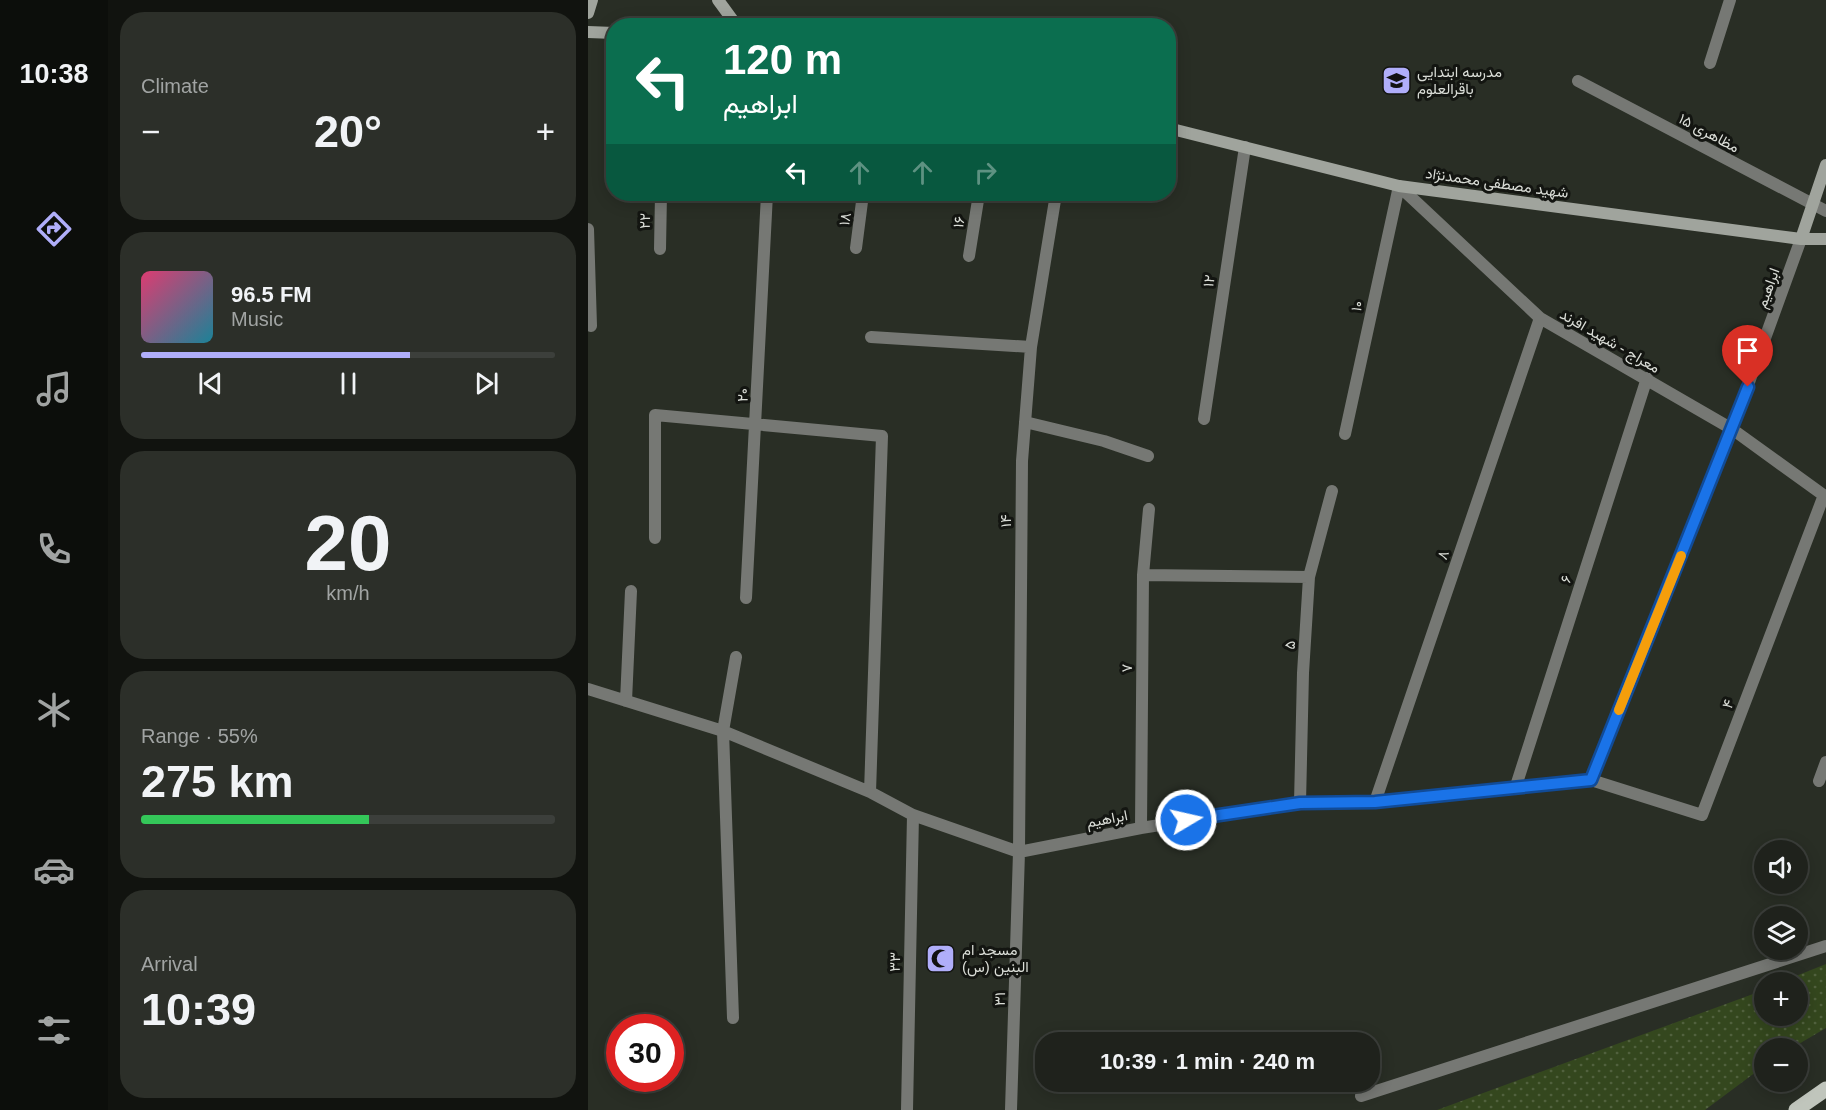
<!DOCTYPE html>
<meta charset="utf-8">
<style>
body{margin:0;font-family:Arial,Vazirmatn,sans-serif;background:#2c2f29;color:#f1f3f6;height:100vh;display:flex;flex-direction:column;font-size:22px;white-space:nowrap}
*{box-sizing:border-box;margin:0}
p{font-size:20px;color:#a1a4a3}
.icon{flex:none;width:33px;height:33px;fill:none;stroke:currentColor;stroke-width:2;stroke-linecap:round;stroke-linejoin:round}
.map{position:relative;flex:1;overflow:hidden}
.side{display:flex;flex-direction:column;gap:12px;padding:12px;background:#11130f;width:480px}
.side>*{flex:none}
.banner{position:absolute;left:18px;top:18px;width:570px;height:183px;border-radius:24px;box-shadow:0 3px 15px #0003,0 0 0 2px #3c3f3b;background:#0b6e4f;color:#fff;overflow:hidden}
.buttons{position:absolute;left:1166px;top:840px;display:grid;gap:12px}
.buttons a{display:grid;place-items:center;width:54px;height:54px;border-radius:50%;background:#1f221c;box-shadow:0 3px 15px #0003,0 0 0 2px #3c3f3b;font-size:30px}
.speed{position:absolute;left:18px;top:1014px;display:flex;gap:12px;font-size:30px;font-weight:700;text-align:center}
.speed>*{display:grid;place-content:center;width:78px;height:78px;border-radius:50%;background:#1f221c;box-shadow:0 3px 15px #0003,0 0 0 2px #3c3f3b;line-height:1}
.speed .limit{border:9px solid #d22;background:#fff;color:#111}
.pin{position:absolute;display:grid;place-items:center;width:51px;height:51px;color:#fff;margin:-62px -26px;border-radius:50% 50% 50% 0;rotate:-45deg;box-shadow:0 0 6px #0007}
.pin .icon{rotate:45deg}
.me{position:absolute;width:66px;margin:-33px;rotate:81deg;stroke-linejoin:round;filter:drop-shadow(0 0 4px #0008)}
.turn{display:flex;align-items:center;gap:21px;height:126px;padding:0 18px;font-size:27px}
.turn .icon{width:78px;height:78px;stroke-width:2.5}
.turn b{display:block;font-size:42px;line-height:51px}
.lanes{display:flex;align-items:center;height:57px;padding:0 18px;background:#0003;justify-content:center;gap:30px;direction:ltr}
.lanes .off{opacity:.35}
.big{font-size:45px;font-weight:800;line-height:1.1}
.side .tile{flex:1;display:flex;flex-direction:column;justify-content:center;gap:9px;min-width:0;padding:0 21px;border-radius:24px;background:#2c2f29}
.side .dial{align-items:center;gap:0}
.dial b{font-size:78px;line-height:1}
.song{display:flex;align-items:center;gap:18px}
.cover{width:72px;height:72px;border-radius:9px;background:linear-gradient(135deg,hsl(340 70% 55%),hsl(190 70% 35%))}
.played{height:6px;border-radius:3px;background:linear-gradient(90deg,#b0aefa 65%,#3c3f3b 65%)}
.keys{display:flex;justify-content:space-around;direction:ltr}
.heat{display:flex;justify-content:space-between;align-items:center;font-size:33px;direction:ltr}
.charge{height:9px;border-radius:4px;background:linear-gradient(90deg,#34c759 55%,#3c3f3b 0)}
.trip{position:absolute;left:447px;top:1032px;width:345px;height:60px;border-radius:24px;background:#1f221c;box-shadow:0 3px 15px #0003,0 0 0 2px #3c3f3b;font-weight:800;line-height:60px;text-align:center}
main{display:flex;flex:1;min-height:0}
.dock{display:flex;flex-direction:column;width:108px;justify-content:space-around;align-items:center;background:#0c0e0b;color:#a1a4a3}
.dock .icon{width:42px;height:42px}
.dock .on{color:#b0aefa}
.dock b{font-size:27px;color:#f1f3f6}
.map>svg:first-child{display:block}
.grass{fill:url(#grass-dots)}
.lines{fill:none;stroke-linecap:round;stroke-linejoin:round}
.minor{stroke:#767874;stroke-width:12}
.secondary{stroke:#a0a49d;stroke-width:12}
.primary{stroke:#c0c5bc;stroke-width:15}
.route-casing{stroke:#114b97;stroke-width:15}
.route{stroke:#1a73e8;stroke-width:10}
.slow{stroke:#f59e0b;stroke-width:10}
.labels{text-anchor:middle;stroke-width:6;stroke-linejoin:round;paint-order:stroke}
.poi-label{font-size:15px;fill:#daddd7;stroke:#131511;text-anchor:start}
.street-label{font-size:15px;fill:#daddd7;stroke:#131511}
</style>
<main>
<nav class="dock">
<b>10:38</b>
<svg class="icon on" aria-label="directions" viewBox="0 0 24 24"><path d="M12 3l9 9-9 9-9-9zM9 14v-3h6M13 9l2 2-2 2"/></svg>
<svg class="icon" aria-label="music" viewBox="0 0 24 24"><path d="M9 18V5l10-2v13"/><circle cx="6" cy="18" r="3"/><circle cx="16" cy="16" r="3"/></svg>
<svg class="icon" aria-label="phone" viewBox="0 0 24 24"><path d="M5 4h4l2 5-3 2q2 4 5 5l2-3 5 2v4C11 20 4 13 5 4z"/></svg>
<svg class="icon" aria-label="climate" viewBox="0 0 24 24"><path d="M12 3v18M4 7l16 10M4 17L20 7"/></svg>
<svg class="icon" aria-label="car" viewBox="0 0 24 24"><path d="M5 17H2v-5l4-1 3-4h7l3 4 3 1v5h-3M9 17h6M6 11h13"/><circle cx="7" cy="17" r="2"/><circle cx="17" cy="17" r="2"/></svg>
<svg class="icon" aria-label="filters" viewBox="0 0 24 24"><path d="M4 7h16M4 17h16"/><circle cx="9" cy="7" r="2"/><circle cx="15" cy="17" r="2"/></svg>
</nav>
<section class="side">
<div class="tile"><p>Climate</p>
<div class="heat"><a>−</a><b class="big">20°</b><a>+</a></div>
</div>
<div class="tile">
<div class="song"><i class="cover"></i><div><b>96.5 FM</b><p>Music</p></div></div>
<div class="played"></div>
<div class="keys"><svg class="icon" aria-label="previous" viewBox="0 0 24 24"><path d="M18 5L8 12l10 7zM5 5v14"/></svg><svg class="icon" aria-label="pause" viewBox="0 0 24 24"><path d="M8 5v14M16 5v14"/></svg><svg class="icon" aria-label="next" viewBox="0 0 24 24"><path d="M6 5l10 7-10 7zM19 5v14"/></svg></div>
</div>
<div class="tile dial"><b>20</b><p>km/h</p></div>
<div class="tile"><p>Range · 55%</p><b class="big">275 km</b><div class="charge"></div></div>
<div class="tile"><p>Arrival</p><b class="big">10:39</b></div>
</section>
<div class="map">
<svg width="1238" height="1110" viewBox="0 0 1238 1110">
<defs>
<pattern id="grass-dots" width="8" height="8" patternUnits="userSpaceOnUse" patternTransform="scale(1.5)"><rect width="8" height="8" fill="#34471e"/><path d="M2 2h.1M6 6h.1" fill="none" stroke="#51613e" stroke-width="1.8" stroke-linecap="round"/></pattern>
</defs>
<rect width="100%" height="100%" fill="#292e25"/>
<path class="grass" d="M1238,964V1028L1204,1048H1176V1066L1117,1110H849L1176,990V1016H1209V982H1193Z"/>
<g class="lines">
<path class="minor" d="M1122,63L1142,0
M990,81L1238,211
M811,186L952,318L1144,429L1238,497
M0,229L3,326
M268,248L275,194
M72,249L73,194
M381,256L391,194
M283,337L443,347
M616,419L657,147
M437,422L516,441L560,456
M757,434L811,186
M67,538V415L294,436L282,792
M555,575L721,577
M158,598L179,194
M0,689L135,731L282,792L325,815L431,852
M38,701L43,591
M1003,780L1144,429L1213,239
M1231,781L1238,762
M927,789L1059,378
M787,802L952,318
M712,803L715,673L721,577L744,491
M553,828L555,575L561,509
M431,852L553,828L712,803L787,802L1003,780L1114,815L1236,495
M145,1018L135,731L148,657
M773,1096L1238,946
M319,1110L325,815
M423,1110L431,852L434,461L443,347L468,194"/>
<path class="secondary" d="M130,0L149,26
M0,13L4,0
M0,32L26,33
M580,128L811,186L1213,239H1238
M1213,239L1238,165"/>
<path class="primary" d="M1208,1110L1238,1089"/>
</g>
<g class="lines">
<defs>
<path id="route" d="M598,820L712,803L787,802L1003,780L1160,387"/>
</defs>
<use href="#route" class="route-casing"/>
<use href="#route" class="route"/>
<path class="slow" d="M1031,710L1093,556"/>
</g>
<defs>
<symbol id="school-square" viewBox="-11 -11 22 22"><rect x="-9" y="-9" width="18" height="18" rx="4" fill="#b0aefa" stroke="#131511"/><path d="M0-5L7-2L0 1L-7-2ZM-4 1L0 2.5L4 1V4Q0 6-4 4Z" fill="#111"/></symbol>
<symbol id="mosque-square" viewBox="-11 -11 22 22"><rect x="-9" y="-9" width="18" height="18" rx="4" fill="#b0aefa" stroke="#131511"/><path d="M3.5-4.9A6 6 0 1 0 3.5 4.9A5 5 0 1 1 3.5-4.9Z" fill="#111"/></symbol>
</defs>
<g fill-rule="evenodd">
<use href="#school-square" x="792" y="64" width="33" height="33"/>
<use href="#mosque-square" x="336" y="942" width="33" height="33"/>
</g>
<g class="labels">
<g class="poi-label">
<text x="829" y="77">مدرسه ابتدایی<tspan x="829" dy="17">باقرالعلوم</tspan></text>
<text x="374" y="955">مسجد ام<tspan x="374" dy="17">البنین (س)</tspan></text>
</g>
<g class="street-label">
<text transform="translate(1121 133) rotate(28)" y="5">۱۵ مظاهری</text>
<text transform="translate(909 183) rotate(8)" y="5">شهید مصطفی محمدنژاد</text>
<text transform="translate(257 219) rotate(-82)" y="5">۱۸</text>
<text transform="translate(57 221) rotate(-89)" y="5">۲۲</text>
<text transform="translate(371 222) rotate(-81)" y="5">۱۶</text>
<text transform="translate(621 281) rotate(-81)" y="5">۱۲</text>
<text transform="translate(1180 288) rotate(-70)" y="5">ابراهیم</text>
<text transform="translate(769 306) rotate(-78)" y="5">۱۰</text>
<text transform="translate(1022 341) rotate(30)" y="5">معراج - شهید افرند</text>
<text transform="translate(155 395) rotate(-87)" y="5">۲۰</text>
<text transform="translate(418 521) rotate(-90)" y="5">۱۴</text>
<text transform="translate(855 555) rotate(-71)" y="5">۸</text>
<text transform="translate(978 579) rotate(-72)" y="5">۶</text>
<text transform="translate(702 645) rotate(-87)" y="5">۵</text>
<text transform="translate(539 668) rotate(-90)" y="5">۷</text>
<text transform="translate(1140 704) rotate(-69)" y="5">۴</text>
<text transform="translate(519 819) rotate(-11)" y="5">ابراهیم</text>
<text transform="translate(307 962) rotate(-89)" y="5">۳۳</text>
<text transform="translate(412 999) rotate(-88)" y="5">۳۱</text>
</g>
</g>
</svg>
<div class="buttons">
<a><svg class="icon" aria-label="sound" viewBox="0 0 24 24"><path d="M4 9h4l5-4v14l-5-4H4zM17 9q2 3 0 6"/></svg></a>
<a><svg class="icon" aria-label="layers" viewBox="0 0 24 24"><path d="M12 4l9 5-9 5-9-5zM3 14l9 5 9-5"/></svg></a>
<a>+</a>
<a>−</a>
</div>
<div class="speed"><div class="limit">30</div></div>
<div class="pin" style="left:1160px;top:387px;background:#d93025"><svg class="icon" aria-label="arrive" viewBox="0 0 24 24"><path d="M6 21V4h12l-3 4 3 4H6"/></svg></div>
<svg class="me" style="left:598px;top:820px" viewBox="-20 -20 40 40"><circle r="17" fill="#1a73e8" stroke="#fff" stroke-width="3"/><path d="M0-11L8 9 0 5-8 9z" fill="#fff"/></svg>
<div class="trip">10:39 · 1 min · 240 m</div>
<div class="banner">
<div class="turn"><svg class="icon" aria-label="left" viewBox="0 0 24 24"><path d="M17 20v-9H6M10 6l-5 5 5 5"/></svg><div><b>120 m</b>ابراهیم</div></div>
<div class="lanes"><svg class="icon" aria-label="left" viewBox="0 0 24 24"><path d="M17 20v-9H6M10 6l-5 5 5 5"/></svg><svg class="icon off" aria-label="ahead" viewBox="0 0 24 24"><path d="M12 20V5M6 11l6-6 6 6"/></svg><svg class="icon off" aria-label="ahead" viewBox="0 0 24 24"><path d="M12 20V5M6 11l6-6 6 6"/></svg><svg class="icon off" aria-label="right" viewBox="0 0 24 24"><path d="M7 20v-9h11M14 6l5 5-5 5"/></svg></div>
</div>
</div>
</main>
